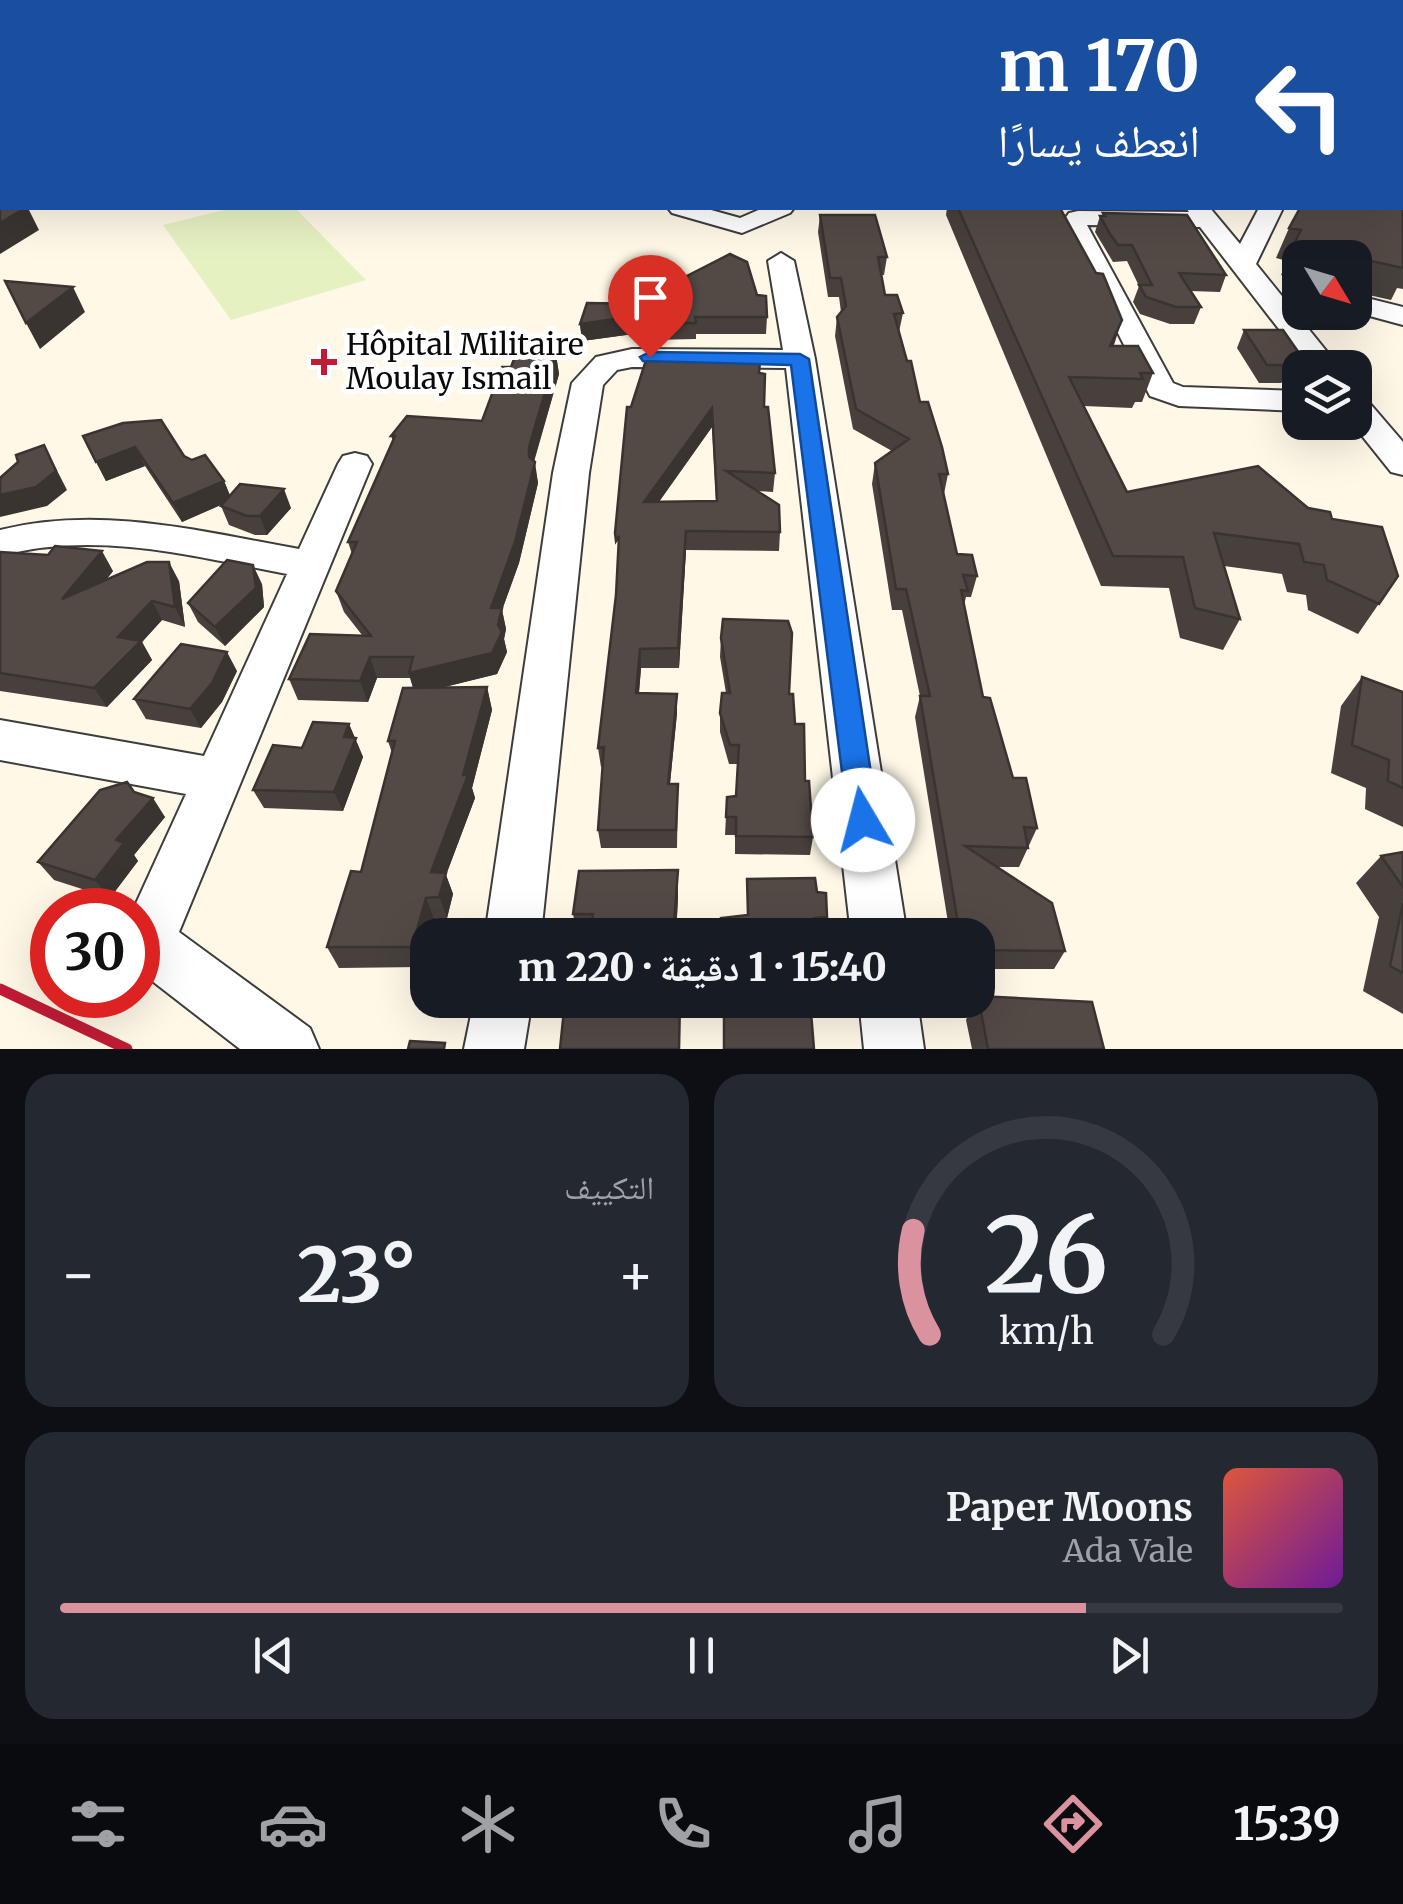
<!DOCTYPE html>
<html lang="ar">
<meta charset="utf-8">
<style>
body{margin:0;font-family:Merriweather,"Noto Naskh Arabic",serif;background:#242831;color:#f1f3f6;direction:rtl;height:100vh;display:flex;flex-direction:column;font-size:38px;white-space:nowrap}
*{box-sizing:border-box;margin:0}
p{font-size:32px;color:#9ea1a6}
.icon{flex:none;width:55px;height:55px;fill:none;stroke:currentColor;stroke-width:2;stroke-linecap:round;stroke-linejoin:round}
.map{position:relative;height:1049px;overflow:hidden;direction:ltr}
.details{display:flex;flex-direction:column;gap:25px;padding:25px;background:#0d0f14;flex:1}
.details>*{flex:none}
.banner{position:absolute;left:0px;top:0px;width:1405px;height:210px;box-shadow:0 10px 40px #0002;direction:rtl;background:#1a4fa0;color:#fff;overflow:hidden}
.needle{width:65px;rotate:128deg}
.controls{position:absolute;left:1282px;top:240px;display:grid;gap:20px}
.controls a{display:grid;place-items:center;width:90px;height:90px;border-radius:20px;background:#171b24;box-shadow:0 10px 40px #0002;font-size:50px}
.speed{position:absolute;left:30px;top:888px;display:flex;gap:20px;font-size:50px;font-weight:700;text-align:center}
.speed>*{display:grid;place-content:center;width:130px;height:130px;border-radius:50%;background:#171b24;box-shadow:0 10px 40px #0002;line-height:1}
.speed .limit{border:15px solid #d22;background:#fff;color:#111}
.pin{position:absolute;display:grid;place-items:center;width:85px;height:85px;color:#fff;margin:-102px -42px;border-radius:50% 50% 50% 0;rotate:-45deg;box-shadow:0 0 10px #0007}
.pin .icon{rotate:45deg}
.me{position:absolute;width:110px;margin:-55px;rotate:352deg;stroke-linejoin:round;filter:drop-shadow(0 0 8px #0008)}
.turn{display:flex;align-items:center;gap:35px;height:210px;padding:0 40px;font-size:45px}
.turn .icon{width:130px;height:130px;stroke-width:2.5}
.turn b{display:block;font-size:70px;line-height:85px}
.big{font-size:75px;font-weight:800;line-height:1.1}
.details .tile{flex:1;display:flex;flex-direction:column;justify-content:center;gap:15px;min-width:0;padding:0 35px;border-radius:30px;background:#242831}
.details .dial{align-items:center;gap:0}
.dial svg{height:260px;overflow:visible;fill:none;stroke:#363941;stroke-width:7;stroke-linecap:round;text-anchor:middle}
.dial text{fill:#f1f3f6;stroke:none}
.song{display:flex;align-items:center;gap:30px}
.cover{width:120px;height:120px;border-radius:15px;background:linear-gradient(135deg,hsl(10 70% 55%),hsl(280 70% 35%))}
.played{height:10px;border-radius:5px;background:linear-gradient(90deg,#db929f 80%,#363941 80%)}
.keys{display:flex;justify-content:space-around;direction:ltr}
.heat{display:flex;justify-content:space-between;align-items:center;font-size:55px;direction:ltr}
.details .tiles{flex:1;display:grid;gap:25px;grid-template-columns:1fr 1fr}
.tile:last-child{grid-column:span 2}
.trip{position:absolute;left:410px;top:918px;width:585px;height:100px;border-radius:30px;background:#171b24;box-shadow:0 10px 40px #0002;font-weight:800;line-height:100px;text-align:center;direction:rtl}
.tabs{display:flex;height:160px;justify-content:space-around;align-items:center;background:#090b0e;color:#9ea1a6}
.tabs .icon{width:70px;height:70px}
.tabs .selected{color:#db929f}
.tabs b{font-size:45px;color:#f1f3f6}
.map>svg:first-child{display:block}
.pitch{fill:#e6f1c2}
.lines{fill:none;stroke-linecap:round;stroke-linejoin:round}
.taxiway{fill:#e08a8e;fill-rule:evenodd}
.minor-casing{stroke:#3d3d3d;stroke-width:4}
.path{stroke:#2c2c2c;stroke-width:2.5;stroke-dasharray:5 2.5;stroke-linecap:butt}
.minor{fill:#fff;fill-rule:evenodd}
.rail{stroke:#c01c35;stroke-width:11}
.wall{fill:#47403c;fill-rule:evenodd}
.shaded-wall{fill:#3a3431}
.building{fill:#534a46;stroke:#3a3431;stroke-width:2.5;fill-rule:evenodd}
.route{fill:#1a73e8;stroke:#114b97;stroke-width:2.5}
.poi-dot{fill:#c01c35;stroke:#fff;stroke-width:4}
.labels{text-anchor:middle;stroke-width:10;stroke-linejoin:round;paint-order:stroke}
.poi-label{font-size:30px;fill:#0a0a0a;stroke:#fff;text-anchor:start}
</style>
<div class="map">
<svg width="1403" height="1049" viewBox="0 0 1403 1049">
<rect width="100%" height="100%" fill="#fff8e7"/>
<path class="pitch" d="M232,208H295L366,280L231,320L163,225Z"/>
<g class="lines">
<path class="taxiway" d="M2,52V72L0,73V53Z"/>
<defs>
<path id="minor" d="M481,0H512L514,2H480Z
M848,0H873L875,2H849Z
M1303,0H1321L1323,2H1302Z
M1402,27H1403V37H1402Z
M2,86V98L0,99V87Z
M2,165V179L0,180V166Z
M668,208H704L740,218L763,208H794L790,213L742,233L672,213Z
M1186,208H1210L1240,244L1259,208H1283L1256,264L1340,368H1309L1200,227L1087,225L1173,383L1183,387L1300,391V411L1179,406L1150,396L1062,223L1069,213L1078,211L1189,212Z
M781,253L794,261L815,359L907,935H851L786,368L632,367L617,370L603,385L589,473L541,935H485L553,473L572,383L596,357L632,349L783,350L768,261Z
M1355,295L1403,307V325L1355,312Z
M1355,396L1366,399L1403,442V475L1391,472L1351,422H1355Z
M355,453L367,456L372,464L179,932L310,1028L319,1049H240L138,970V910H133L186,794L0,760V720L204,756L287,574C191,556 97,530 0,556V530C100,505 199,531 299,549L338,464L343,456Z
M474,1000H532L524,1049H464Z
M859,1000H917L924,1049H864Z"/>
</defs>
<use href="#minor" class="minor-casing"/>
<path class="path" d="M1333,1L1355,0"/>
<use href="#minor" class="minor"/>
<path class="rail" d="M0,989L127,1049"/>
</g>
<path class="wall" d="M1403,84V289L1397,288L1391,300L1355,292V258H1300V280L1281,275L1287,261L1276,258L1289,228Z
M947,208H1060L1114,346L1153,373L1142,402H1135L1132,408L1084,406L1127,492L1308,508L1332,519L1398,576L1358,634L1308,610L1306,595L1287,592L1282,574L1224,566L1240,619L1223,650L1180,638L1169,588L1101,586L946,215Z
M1103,213L1226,275L1220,292L1190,291L1201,307L1194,324H1170L1140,314L1133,302L1139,286L1127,261L1113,262L1095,232L1100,216H1102Z
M820,215L887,257L884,275H881L885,295L903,313L899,332L920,402L948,474L944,494L957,554L977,576L971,597H966L964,605L983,697L1013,778L1037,828L1019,867H997L1065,951L1054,969H978V935H950L915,717L920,696L902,610H892L872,484L875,463L892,451L853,429L835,336L837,317L841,312L839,297H828L818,232Z
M677,281L757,295L767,317L766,334H696V339L648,340V332L582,341L580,324L640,304L637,286Z
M1244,330L1299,353L1291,371L1281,383H1259L1237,348Z
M556,355L559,374L534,462L538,483L519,563L502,610L506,629L504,639L507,652L497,674L441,688L487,687L492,710L472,788L475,798L446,875L453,894L447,918L434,919L428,935V943L421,967L339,968L327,947L361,872L392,753L388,741L413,688L410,678H377L368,702L298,700L289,679L362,635L344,612L336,591L352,554L348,542L393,441L391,436L482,421L511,367Z
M760,373L775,473L773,492L757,491L780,532L779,551L686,550L679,668H641L639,694H677V713L670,784H678L677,848H601L598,830L603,766L601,767L598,748L616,595L631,407ZM712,427L716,501L659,502Z
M83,436L184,456L224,481L230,496L291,508L267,535H255L229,525L221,506L223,504L182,522L145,466L106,481Z
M0,552L113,571L106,580L179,581L185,627L162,620L142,642L152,660L107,707L0,691Z
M262,584L264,607L225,646L198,622L188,603Z
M721,638L789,694L813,837L810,855L735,854V835H725L727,797L736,796L738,764H729L720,732V713L726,693L720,657Z
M237,671L222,702L201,728L146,719L134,699Z
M1362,677L1403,692V827L1365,809L1366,788L1331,773L1341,706Z
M349,724L363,757L343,811L264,808L253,790L302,748Z
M134,792L165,817L134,855L138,861L110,898L54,880L38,862Z
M1403,852V1014L1363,991L1379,917L1356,883L1381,856Z
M678,870V897L676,935H577L573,914Z
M747,879L817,892L827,917L824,934L721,935V918L747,915Z
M975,1000H978L1104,1049H972L966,1020Z"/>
<path class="shaded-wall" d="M1169,0H1190L1187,2H1165Z
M25,208H28L39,230L0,254V223Z
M73,287L85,312L40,349L26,323Z
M649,314L648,332L582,341L580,324Z
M1122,320L1113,348L1110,346Z
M1299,353L1291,371L1281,383L1289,365Z
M556,355L559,374L532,467L535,462L538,483L519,563L502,610L506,629L504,639L507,652L497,674L415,694L409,673L491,608L529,457V447Z
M712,408V427L645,521L644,502Z
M44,445L67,490L47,506L0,517V495Z
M135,447L145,466L106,481L96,462Z
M224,481L232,500L182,522L173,503Z
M284,489L291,508L267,535L260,516Z
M686,531V550L679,668L678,648Z
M102,551L113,571L75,618L62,599Z
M169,562L179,581L185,627L175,607Z
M253,565L262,584L264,607L225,646L215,627Z
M152,601L162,620L142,642L152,660L107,707L94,688L118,637Z
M640,649L641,668L637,713L636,693Z
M227,652L237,671L222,702L201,728L190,709Z
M370,657L377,678L368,702L360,681Z
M487,687L492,710L472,788L475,798L446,875L453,894L447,918L431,872L463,775Z
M677,694V713L668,803V784Z
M349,724L363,757L343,811L334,792L344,737Z
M153,798L165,817L134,855L138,861L110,898L95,880L116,840Z
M678,870V897L676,935H673Z
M426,898L434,919L430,935H428V943L421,967L412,947Z"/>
<path class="building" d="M355,0H450L444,2H346Z
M966,0H1169L1165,2H961Z
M1402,84L1403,268L1294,244L1301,230L1289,228L1300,208H1402Z
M0,205H2V208H25L0,223Z
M958,208H1060L1096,273L1103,274L1122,320L1110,346H1138L1153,373H1140L1143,379L1069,377L1127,492L1258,466L1308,508L1330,512L1332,519L1382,527L1398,576L1379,604L1327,580L1324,565L1304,562L1299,544L1214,533L1240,619L1195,608L1183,557L1113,556Z
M1103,213L1187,215L1226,275L1179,273L1201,307H1176L1146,297L1139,285H1152L1132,245H1118L1110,234L1100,216H1105Z
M820,215H875L887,257H878L885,295H897L903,313L894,314L907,361H911L920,402H928L942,447L948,474H939L957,554L972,555L977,576L963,575L968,591L961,590L983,697L990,698L1013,778H1026L1037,828L1024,827L1028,848L965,846L1052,903L1065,951L978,950V935H960L920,696H930L906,589H896L875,463L909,439L856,409L837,317L846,306L841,278H830Z
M730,254L747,262L757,295L766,296L767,317H695L696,323H647L652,305L637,286L668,276L677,281Z
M5,281L73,287L26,323Z
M587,303L648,304L649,314L580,324Z
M1244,330H1283L1299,353L1289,365H1267Z
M516,354L556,355L529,447V457L535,462L515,542L491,608H502L498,625L502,632L492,653L409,673L413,657H370L360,681L289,679L310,634L371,636L336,591L357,542H348L395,436H391L407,416L482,421L502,367H511Z
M646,360L760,361L759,373L765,374L764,407H768L775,473L726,471L779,505L780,532L686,531L678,648L640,649L636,693L677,694L668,784H678L676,830H598L604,747L598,748L616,595L619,536L616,541L615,533L627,407H631ZM712,408L717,501L644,502Z
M161,420L184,456L192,460L205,455L224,481L173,503L135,447L96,462L83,436L123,423Z
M44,445L56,471L36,487L0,495V478L18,462L16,455Z
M240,484L284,489L260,516H247L221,506Z
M55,546L102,551L62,599L147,562H169L175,607L152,601L118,637L141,641L94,688L0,673V552L48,555Z
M227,560L253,565L256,588L215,627L188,603Z
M723,619L788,621L792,633L789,694H793L795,724H804L805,781H809L813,837L736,836V817H726L727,797L736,796L739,745H730L720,713L722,693H730L721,638Z
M181,644L227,652L212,683L190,709L134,699Z
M1362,677L1403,692V788L1388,781L1389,760L1352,745Z
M487,687L463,775H468L431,872L446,873L439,897L426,898L412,947H327L351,871L361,872L395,741H388L403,688Z
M313,722L349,724L344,737L356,738L334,792L253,790L273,745L302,748Z
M127,782L134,792L153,798L116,840L124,843L95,880L38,862L100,790Z
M1403,852V887L1381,856Z
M678,870L673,935H591L593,914H573L579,871Z
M815,878L817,892L826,893L827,917L814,918V935H722L721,918L748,915L747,879Z
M1403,903V973L1390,966Z
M978,996L1092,1002L1104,1049H988Z
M565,1000L680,1001L679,1049H560Z
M724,1000H810L814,1049H724Z
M410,1041L445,1043L444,1049H408Z"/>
<path class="route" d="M650,352L800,354L809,359L878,820L874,829L863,833L852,829L848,820L791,365L643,361L640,357Z"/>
<path class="poi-dot" d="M319 347h10v10h10v10h-10v10h-10v-10h-10v-10h10z"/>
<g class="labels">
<g class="poi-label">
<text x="346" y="355">Hôpital Militaire<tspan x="346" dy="34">Moulay Ismail</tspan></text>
</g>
</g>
</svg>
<div class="controls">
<a><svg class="needle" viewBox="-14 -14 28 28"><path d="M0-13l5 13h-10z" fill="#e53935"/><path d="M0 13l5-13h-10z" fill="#9ea1a6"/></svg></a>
<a><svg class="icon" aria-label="layers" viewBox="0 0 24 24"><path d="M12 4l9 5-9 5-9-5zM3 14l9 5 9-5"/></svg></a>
</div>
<div class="speed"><div class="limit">30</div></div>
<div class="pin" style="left:650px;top:357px;background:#d93025"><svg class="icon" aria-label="arrive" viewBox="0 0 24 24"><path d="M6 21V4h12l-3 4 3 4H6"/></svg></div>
<svg class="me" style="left:863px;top:820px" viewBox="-20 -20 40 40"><circle r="19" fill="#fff"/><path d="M0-13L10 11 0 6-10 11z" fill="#1a73e8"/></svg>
<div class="trip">15:40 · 1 دقيقة · 220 m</div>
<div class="banner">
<div class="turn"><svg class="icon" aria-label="left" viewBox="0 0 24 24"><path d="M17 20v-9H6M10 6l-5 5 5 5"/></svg><div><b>170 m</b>انعطف يسارًا</div></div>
</div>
</div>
<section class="details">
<div class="tiles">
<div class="tile dial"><svg viewBox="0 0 100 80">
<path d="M14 69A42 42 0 1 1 86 69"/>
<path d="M14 69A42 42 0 0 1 9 37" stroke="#db929f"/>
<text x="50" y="56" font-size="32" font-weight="700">26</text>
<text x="50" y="72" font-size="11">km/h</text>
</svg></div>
<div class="tile"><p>التكييف</p>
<div class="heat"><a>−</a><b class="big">23°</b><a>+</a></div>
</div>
<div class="tile">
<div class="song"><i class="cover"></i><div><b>Paper Moons</b><p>Ada Vale</p></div></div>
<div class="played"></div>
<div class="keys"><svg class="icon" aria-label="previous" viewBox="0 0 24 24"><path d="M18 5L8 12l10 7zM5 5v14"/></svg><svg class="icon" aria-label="pause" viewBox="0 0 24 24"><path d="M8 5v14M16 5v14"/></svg><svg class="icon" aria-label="next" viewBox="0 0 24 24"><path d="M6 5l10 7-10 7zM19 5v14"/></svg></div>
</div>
</div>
</section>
<nav class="tabs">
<b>15:39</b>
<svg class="icon selected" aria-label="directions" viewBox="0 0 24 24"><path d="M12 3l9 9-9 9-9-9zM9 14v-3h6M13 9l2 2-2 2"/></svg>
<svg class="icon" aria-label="music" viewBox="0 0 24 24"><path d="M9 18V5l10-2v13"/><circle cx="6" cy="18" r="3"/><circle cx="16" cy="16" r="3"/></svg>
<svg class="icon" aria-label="phone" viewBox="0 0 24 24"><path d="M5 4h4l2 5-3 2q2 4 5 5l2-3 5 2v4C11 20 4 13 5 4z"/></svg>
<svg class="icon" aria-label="climate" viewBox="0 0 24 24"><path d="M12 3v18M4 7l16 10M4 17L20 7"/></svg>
<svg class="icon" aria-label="car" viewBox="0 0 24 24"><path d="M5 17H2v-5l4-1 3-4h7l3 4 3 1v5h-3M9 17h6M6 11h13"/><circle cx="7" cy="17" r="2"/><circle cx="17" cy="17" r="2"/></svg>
<svg class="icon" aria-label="filters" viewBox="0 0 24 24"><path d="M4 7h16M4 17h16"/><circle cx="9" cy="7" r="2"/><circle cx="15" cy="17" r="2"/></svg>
</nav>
